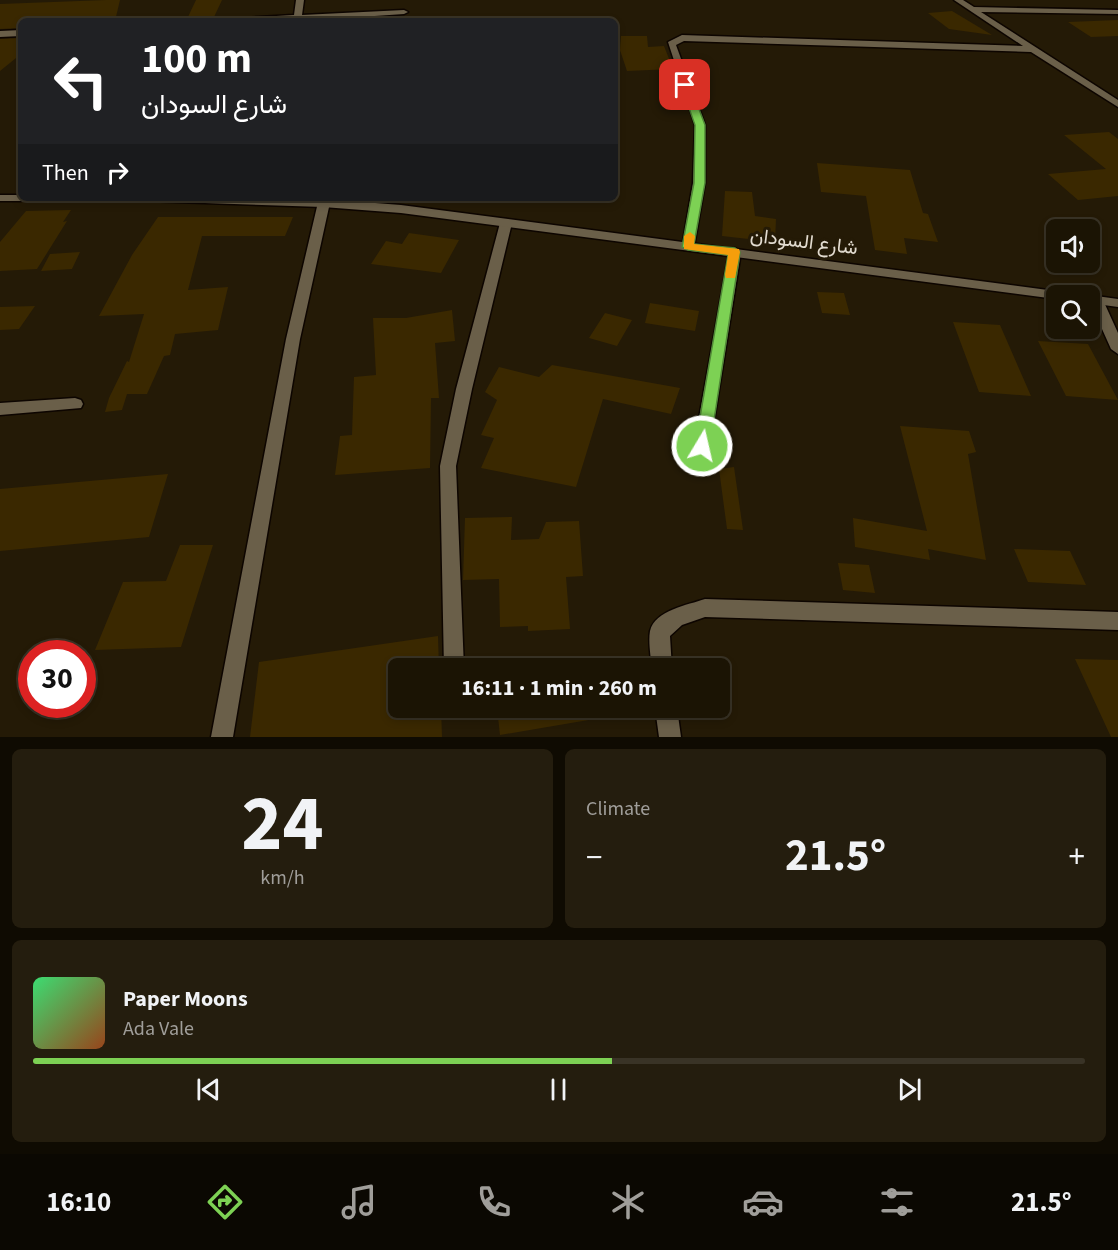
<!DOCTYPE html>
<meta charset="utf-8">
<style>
body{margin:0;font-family:"Source Sans 3",Vazirmatn,sans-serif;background:#241d0e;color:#f1f3f6;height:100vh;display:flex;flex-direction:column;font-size:22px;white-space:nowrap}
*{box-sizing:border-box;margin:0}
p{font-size:20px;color:#a09e9a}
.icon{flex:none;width:33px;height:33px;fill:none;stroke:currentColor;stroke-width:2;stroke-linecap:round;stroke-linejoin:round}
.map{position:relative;height:737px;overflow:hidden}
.drawer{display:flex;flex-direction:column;gap:12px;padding:12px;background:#0f0b02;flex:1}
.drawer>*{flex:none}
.guide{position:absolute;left:18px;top:18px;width:600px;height:183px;border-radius:9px;box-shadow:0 3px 9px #0003,0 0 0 2px #393326;background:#202124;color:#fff;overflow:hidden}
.fabs{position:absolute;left:1046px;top:219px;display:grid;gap:12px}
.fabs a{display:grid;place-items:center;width:54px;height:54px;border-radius:9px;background:#1b1404;box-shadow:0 3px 9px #0003,0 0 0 2px #393326;font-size:30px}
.speed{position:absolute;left:18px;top:640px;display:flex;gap:12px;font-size:30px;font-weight:700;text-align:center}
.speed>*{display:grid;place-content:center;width:78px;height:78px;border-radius:50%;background:#1b1404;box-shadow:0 3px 9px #0003,0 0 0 2px #393326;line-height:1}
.speed .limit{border:9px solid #d22;background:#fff;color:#111}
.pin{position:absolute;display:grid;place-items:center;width:51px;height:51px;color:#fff;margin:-26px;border-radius:12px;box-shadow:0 3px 9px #0006}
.me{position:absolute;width:66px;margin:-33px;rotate:9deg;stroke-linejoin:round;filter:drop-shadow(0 0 4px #0008)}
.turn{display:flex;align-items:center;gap:21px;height:126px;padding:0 24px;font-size:27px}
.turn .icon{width:78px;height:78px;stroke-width:2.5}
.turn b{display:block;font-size:42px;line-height:51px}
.then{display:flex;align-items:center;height:57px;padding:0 24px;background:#0003;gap:12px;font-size:22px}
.big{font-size:45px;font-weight:700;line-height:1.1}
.drawer .card{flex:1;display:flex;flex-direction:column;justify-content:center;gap:9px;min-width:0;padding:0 21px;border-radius:9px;background:#241d0e}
.drawer .dial{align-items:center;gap:0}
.dial b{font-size:78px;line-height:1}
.song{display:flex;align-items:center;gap:18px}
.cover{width:72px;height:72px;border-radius:9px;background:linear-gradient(135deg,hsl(140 70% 55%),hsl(20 70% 35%))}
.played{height:6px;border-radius:3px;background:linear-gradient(90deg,#7dd154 55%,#393326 55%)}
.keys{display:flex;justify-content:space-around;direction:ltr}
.heat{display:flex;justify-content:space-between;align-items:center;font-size:33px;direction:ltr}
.drawer .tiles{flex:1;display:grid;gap:12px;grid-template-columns:1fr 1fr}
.card:last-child{grid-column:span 2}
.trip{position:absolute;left:388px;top:658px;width:342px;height:60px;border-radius:9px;background:#1b1404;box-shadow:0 3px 9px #0003,0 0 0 2px #393326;font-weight:700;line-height:60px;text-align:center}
.menu{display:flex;height:96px;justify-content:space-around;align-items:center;background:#0b0802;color:#a09e9a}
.menu .icon{width:42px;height:42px}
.menu .current{color:#7dd154}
.menu b{font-size:27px;color:#f1f3f6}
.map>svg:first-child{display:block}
.building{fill:#3a2800}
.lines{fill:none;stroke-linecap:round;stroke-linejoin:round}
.street-casing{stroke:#0d0500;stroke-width:3}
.secondary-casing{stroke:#0d0500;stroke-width:3}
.street{fill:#6a5f49;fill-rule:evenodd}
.secondary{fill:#6a5f49;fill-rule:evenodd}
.route{fill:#7dd154;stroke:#518837;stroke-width:1.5}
.slow{fill:#f59e0b}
.labels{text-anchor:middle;stroke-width:6;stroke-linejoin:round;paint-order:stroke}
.street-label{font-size:20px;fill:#e3dcd0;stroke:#241a06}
</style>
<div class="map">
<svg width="1118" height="737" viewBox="0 0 1118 737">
<rect width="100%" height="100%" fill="#241a06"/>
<path class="building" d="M106,0H120L115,21H21V28L0,29V4Z
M196,0H222L214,17L187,19Z
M952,11L992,35L949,29L928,13Z
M1118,20V36L1091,37L1068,22Z
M621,36H647L648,47L664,46L673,69L627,71L620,50Z
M21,38V54L0,71V39Z
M1109,132L1118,139V196L1078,200L1048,174L1106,169L1064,135Z
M817,163L910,170L923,213L928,214L938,242L904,238L907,254L875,250L866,196L821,192Z
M725,191L752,192L755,216L776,219L775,242L722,236Z
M71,210L63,222L67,221L37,269L0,271V242L26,211Z
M158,217H293L285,236H202L188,290L228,287L218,330L175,334L170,355L164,356L147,394H127L122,410L105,412L109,398L127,361L129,362L144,314L99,316L132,255Z
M409,233L459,240L441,273L371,264L386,241L402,244Z
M80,252L72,269L41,271L50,254Z
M817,292L844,293L850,315L822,313Z
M650,303L699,311L695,331L645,323Z
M35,306L19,329L0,330V307Z
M452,310L455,341L435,343L439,398H431L430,468L335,475L340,436L352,435L354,377L376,375L373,318H406Z
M605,313L632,320L617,346L589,338Z
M953,322L1000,325L1031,396L979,392Z
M1038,341L1088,344L1118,400L1066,396Z
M552,365L680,388L671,414L603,399L576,487L481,468L494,438L481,435L497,400L485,392L499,367L539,377Z
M900,426L969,431L976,452L968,454L986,560L928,549L930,560L855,547L853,518L927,531Z
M734,467L743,530L727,529L719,469Z
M168,474L149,537L0,551V489Z
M512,517L511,540L539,539L546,522L579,521L583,576L566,577L570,629L528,631V626L500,627L499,579L463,580L465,518Z
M180,545H213L181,647L95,650L123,582L166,581Z
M1014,549L1070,551L1086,585L1028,582Z
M838,563L869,565L875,593L843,590Z
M438,636L439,669H399V708H441L442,737H250L259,662Z
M1075,659L1118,660V737H1111Z
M497,708H605L606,717L500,735Z"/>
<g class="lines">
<defs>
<path id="street" d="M296,0H304L302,15L404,10L408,12L404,14L301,21H222L226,19L294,15Z
M954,0H963L974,7L1118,10V14L981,12L1118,100V107L1031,52L684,41L676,45L705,125V183L694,247L692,250H684L682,247L693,183L695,125L668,42L682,35L1023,46Z
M21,30V36L0,37V31Z
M319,198H331L300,339L233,737H211L286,339Z
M506,219L512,223L472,389L456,466L464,669H444L440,466L456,389L500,223Z
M735,248L741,252L710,446L708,450L702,452L696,450L694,446L729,252Z
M1096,296L1103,300L1118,333V354L1111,349L1089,300Z
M75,398L81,400L83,404L81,408L0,415V403Z
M705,599L1118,612V630L705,617L682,625L670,636L672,669H652C651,658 648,642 650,631C655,610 688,605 705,599Z
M655,708H677L681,737H659Z"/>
<path id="secondary" d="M0,195H21V198H27L21,201H0Z
M140,198L323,199L401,205L1063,292L1069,296H1056V299L401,213L323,207L146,201Z
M1089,295L1118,299V307L1089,303V296H1086Z"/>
</defs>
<use href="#street" class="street-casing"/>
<use href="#secondary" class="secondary-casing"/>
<use href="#street" class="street"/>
<use href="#secondary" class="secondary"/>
</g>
<path class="route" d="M685,82L690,85L705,125V183L694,244L735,248L740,252L710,446L708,450H697L695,446L728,255L688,250L682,247L694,183L695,125L681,85Z"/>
<path class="slow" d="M690,232L695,236L694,244L739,249L740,252L735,278H726L725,275L728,255L684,249V236Z"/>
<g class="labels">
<g class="street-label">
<text transform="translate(804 241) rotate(7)" y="7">شارع السودان</text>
</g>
</g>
</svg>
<div class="fabs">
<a><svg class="icon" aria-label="sound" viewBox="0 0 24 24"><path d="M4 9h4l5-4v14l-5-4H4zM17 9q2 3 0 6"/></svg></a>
<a><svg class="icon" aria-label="search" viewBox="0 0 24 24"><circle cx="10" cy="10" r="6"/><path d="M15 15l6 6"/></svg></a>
</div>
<div class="speed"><div class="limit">30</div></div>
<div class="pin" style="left:685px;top:85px;background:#d93025"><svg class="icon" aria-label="arrive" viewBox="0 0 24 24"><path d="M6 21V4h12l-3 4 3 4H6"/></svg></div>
<svg class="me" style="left:702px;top:446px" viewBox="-20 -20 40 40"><circle r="17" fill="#7dd154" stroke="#fff" stroke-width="3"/><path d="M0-11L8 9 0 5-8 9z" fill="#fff"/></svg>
<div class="trip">16:11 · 1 min · 260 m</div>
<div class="guide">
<div class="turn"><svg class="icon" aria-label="left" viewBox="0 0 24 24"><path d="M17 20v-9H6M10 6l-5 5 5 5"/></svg><div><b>100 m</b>شارع السودان</div></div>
<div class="then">Then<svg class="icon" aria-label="right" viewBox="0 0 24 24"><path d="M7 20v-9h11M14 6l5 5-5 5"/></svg></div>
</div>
</div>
<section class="drawer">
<div class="tiles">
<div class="card dial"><b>24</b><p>km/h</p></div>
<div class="card"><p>Climate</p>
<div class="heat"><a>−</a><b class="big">21.5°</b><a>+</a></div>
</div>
<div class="card">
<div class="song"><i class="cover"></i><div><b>Paper Moons</b><p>Ada Vale</p></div></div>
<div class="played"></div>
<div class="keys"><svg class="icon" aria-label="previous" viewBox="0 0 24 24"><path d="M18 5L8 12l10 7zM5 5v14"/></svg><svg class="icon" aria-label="pause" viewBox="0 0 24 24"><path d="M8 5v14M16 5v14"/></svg><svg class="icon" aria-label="next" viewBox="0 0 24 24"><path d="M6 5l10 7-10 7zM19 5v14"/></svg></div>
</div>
</div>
</section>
<nav class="menu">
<b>16:10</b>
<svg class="icon current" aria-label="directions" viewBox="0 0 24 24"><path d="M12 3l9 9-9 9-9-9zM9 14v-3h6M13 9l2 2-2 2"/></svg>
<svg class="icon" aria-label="music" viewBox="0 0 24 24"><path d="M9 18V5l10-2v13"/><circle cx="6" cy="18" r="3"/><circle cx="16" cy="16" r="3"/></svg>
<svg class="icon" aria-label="phone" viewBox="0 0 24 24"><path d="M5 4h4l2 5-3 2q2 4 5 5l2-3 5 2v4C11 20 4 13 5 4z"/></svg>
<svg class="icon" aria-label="climate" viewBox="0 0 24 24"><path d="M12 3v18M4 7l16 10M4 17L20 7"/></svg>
<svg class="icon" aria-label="car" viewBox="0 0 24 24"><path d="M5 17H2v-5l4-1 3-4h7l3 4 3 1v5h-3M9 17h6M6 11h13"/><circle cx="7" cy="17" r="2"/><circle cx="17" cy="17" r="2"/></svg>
<svg class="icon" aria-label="filters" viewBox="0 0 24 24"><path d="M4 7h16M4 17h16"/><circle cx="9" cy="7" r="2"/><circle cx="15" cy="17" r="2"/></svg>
<b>21.5°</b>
</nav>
